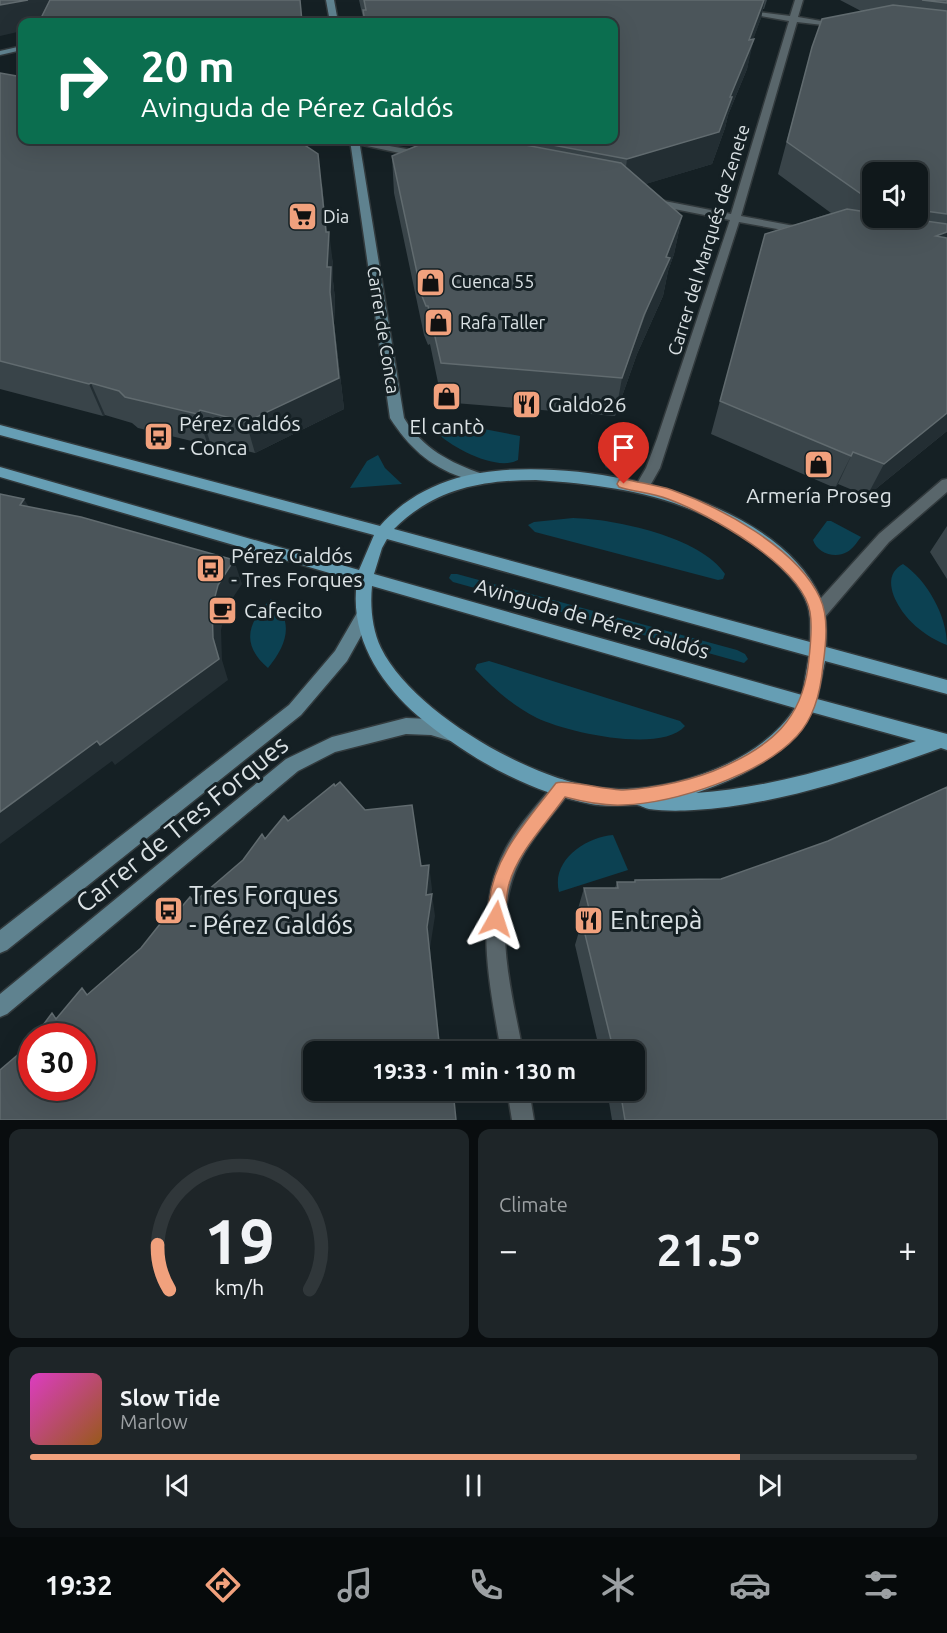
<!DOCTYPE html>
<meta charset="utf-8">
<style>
body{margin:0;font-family:Ubuntu,sans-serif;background:#1e2528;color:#f1f3f6;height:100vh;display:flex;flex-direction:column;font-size:22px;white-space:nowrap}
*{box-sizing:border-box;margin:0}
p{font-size:20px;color:#9ca0a3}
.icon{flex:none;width:33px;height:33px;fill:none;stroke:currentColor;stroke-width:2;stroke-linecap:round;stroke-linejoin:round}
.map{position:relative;height:1120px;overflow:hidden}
.sheet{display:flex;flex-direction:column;gap:9px;padding:9px;background:#090d0f;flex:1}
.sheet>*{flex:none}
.banner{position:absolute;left:18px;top:18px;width:600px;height:126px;border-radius:12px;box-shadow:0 6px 24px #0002,0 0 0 2px #30373a;background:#0b6e4f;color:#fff;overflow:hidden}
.buttons{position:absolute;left:862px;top:162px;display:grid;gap:12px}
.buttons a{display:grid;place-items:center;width:66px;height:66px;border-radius:12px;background:#10181b;box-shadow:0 6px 24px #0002,0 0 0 2px #30373a;font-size:30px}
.speed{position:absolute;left:18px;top:1023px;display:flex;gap:12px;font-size:30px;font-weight:700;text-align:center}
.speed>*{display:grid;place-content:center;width:78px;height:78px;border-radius:50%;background:#10181b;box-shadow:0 6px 24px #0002,0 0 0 2px #30373a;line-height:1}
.speed .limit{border:9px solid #d22;background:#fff;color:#111}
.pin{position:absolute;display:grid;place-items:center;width:51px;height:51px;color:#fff;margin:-62px -26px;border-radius:50% 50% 50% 0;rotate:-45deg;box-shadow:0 0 6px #0007}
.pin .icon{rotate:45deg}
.me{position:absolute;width:66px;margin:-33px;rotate:6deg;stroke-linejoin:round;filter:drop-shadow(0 0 4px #0008)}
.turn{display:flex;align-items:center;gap:21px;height:126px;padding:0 24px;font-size:27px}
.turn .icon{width:78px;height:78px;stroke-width:2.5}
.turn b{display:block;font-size:42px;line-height:51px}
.big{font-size:45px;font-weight:600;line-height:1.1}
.sheet .tile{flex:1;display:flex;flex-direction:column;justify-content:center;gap:9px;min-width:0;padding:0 21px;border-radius:12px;background:#1e2528}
.sheet .dial{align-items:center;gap:0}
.dial svg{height:156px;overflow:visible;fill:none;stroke:#30373a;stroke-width:7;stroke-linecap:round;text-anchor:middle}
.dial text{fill:#f1f3f6;stroke:none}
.song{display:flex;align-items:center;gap:18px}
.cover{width:72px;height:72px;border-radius:9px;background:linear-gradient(135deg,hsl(310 70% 55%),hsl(30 70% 35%))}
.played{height:6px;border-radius:3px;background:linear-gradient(90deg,#f1a17d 80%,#30373a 80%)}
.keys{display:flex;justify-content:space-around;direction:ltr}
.heat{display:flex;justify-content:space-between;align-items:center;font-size:33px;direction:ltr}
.sheet .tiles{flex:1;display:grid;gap:9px;grid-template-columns:1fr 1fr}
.tile:last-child{grid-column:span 2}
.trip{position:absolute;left:303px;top:1041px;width:342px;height:60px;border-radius:12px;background:#10181b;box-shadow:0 6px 24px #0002,0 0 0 2px #30373a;font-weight:600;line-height:60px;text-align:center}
.menu{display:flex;height:96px;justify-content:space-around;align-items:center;background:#060a0b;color:#9ca0a3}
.menu .icon{width:42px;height:42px}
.menu .current{color:#f1a17d}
.menu b{font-size:27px;color:#f1f3f6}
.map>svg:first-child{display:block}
.green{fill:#0c4152}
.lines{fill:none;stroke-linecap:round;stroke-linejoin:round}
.street-casing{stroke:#323a3d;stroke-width:3}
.secondary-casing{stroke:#323a3d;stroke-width:3}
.primary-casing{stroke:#323a3d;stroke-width:3}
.street{fill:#59666b;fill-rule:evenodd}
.secondary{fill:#5f828f;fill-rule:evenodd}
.primary{fill:#669eb4;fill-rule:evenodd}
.wall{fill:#394449;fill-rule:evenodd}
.shaded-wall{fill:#232e33}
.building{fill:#4b555a;stroke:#616b6f;stroke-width:1.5}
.route{fill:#f1a17d;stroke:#9d6951;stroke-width:1.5}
.labels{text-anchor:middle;stroke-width:6;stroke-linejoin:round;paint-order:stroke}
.far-poi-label{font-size:18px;fill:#dbe2e5;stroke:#152024;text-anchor:start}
.far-street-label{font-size:18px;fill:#dbe2e5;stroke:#152024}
.poi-label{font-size:21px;fill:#dbe2e5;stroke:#152024;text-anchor:start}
.street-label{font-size:21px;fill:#dbe2e5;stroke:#152024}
.near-street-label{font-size:26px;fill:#dbe2e5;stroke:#152024}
.near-poi-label{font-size:26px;fill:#dbe2e5;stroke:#152024;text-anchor:start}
</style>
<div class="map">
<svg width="947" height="1120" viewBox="0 0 947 1120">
<rect width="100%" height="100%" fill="#152024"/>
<path class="green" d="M468,426L520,436L518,460C497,472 451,447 436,432Z
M649,446C641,464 626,481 605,467L608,452L630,447Z
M378,455L385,468L402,484L350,488L367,461Z
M573,518C615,519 701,537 725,574L723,579L718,580L535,532L528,525L534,522Z
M827,521H831L861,537C857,542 853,549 847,552C835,559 817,553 813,540Z
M903,564C927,580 947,616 947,645C937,641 926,635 918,628C901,615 876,578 903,564Z
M451,574H457L737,650L745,654L748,659L744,663L453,582L449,578Z
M271,599C295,621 287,645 268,668C240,644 248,622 271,599Z
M489,661L680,721L685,726C661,754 566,732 537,718C514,707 493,688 475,669L477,664Z
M613,835L628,870L559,892C551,860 586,837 613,835Z"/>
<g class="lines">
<defs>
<path id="street" d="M795,0H803L798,17L844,25L840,27L797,22L741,216L805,228L810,231L805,234L739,222L660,468L647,491H637L635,487L646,468L657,439L730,220L649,204L644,201L649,198L731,214L789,21L738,12L742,10L790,16Z
M339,140H356L423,152L428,155L423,158Z
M947,479V492L889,542L824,618L818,619L812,618L810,613L812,608L879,534L942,480Z
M562,779L568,782L571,788L568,794C552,816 532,837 520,861C490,918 512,992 523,1052H501C490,984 472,912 506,848C519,824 539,803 556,782Z
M507,1090H529L534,1120H512Z"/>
<path id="secondary" d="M326,0H334L338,22H330Z
M22,46V50L0,55V51Z
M350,140H359L404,418C422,448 450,463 483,474L485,478L483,482C475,484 468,480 461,477C429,466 408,446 390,418Z
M363,611L369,613L371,618L347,661L301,715L7,950L0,953V930L289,705L335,651L357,613Z
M406,718L431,719L457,727L460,733L457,739L451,741L431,735L406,734L335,752L298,771L7,1014L0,1017V994L286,759L332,737Z"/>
<path id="primary" d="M0,425L380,526C401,502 427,487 457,478C558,449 773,492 820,597C827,613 826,630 826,647L947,680V694L825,661L817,699L947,734V750L941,748C866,775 774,806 694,810C680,811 663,811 649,809C644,808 640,805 637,805C621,805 606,807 591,804C528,792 467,757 418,716C379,682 349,636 357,581L0,477V467L359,570L374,535L0,435ZM536,480C618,485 699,498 765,553C781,566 798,582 806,601C812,614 810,629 810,642L394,529C434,489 481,480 536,480ZM387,539L809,656L803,691L802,695L374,574L382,548ZM372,586L795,708C759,766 658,798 593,787C525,776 412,711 381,648C372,629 370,606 372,586ZM811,712L916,741C845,765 770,788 696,793C743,777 785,756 811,712Z"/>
</defs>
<use href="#street" class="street-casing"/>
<use href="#secondary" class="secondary-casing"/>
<use href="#primary" class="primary-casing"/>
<use href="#street" class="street"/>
<use href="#secondary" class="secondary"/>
<use href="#primary" class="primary"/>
</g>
<path class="wall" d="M359,0H767L764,9H763L761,18L753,39L747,69L728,115L725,128L712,164L645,184L682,216L674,254L668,271L663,296L637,354L615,416L442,402L430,344L428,345L424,335L394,193L392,156L426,142L422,140H614V22H364Z
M840,0H947V431L867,496L838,484L835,488L711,434L765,234L831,213L778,174L812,47L861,11ZM873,172H918V218H873Z
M0,73L322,184L327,232L333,264V281L335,299L334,323L344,409L255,453L210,442L208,445L138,428L132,423L105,415L103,416L0,389Z
M947,526V579L930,552Z
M635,880L947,1120H612L607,1090H634V1052H600L575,945L580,928L577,912L584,888H615L617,882H634Z"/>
<path class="shaded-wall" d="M28,0H54L61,22H22V31L0,36V5Z
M300,0L303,22H302Z
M764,0H765L761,18L752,43L754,39L747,69L728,115L725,128L712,164L623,191L627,159L730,97L749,40Z
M318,154L328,244L329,232L333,264V281L335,299L334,323L344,409L255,453L246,422L327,267L326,232Z
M682,216L674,254L668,271L663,296L637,354L615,416L622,378Z
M947,232V260L936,236Z
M91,383L105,415L103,416L89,384Z
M200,410L210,442L208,445L197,414Z
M947,413V431L867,496L884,464Z
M853,452L838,484L835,488Z
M24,499L39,523L20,505Z
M234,560L242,584L226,608L221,630L222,660L228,680L115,765L112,761L0,844V812L213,638L212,608L218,585Z
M429,865L432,889L429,916L432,894L435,916L430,948L441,1052H440L427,927L426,895Z"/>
<path class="building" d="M0,0H28L0,5Z
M50,0H300L302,22H39Z
M364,0H764L749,40L754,39L730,97H732L719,132L627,159L526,140H614V22H365L363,10H366Z
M922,0H947V3Z
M893,5L947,11V214L918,210V172H873V202H869L871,201L787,142L812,47L822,19Z
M0,73L22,77V140H297L318,154L326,232H329L327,267H331L330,292L339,378L246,422L200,410L197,414L125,397L119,391L91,383L89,384L0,361Z
M431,140H499L621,163L682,216L666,257L670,258L644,315L622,378L441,363L428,306H426L422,296L392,156Z
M847,209L873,213V218H904L947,224V232L936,236L947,238V413L884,464L853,452L851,456L720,401L765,234Z
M0,494L24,499L20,505L81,517L234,560L218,585L212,608L213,638L219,659L100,745L97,741L0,812Z
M340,782L365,810L412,805L421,866L429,865L426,895L432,894L427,927L440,1052H314V1090H453L456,1120H0V1070L28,1046L32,1041V1088H82V1036H35L52,1013L56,1019L82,988L87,995L141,948L164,919L168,923L190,897L194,902L243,860L262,834L265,839L284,816L288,821L334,784L335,786Z
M947,787V1120H625L620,1090H634V1052H612L608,1042L611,1040L582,922L592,921L584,888H618L617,882H635V880L721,879L828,841Z"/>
<path class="route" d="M624,479C640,483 657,485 672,490C722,508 797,548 820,598C829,617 826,644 823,665C821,689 814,718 797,736C761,775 675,803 623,805C603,806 584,802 565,797C546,824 518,852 509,884C505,897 508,912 502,925L496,928L490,925C486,918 488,911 489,903C494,855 528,820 556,783C565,779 607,790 623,790C656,788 695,780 725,766C771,745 801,720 808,667C810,650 813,629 810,612C802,566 709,514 668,499C652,493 635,492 619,487L617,484L619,480Z"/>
<defs>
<symbol id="supermarket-square" viewBox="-11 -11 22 22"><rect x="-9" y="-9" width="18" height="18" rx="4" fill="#f1a17d" stroke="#152024"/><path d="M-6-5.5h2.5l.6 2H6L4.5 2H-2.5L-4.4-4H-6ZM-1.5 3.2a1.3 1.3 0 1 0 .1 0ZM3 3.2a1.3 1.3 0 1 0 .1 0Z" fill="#111"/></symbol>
<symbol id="shop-square" viewBox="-11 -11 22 22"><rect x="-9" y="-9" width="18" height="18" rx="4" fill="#f1a17d" stroke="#152024"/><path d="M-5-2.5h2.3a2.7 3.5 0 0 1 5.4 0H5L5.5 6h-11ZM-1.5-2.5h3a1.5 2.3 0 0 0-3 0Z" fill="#111"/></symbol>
<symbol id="restaurant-square" viewBox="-11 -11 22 22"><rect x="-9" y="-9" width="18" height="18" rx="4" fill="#f1a17d" stroke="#152024"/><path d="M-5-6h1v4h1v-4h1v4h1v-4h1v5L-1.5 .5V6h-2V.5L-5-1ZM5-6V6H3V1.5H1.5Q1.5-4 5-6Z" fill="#111"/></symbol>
<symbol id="bus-square" viewBox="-11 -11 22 22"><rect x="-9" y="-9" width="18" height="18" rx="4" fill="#f1a17d" stroke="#152024"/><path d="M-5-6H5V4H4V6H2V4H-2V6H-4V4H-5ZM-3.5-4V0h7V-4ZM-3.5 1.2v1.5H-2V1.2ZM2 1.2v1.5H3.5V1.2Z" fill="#111"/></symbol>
<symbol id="cafe-square" viewBox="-11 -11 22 22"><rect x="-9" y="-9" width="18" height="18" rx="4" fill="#f1a17d" stroke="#152024"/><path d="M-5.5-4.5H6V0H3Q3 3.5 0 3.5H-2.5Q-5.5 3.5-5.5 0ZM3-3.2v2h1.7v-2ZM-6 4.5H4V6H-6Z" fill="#111"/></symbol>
</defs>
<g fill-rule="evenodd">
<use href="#supermarket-square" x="286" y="200" width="33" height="33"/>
<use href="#shop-square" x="414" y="266" width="33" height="33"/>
<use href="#shop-square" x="422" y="306" width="33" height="33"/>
<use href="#shop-square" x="430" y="380" width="33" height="33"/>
<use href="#restaurant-square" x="510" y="388" width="33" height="33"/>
<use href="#bus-square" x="142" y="420" width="33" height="33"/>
<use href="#shop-square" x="802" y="448" width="33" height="33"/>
<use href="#bus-square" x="194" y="552" width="33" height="33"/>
<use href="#cafe-square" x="206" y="594" width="33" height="33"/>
<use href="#bus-square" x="152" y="894" width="33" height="33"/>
<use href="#restaurant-square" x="572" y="904" width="33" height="33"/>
</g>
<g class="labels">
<g class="far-poi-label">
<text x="323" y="223">Dia</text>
<text x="451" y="288">Cuenca 55</text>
<text x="460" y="329">Rafa Taller</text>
</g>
<g class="far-street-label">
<text transform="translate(709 240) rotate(-73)" y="6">Carrer del Marqués de Zenete</text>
<text transform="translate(383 330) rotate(81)" y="6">Carrer de Conca</text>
</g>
<g class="poi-label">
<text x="548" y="412">Galdo26</text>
<text x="179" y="431">Pérez Galdós<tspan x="179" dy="24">- Conca</tspan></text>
<text x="447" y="434" text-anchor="middle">El cantò</text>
<text x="819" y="503" text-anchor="middle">Armería Proseg</text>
<text x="231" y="563">Pérez Galdós<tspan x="231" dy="24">- Tres Forques</tspan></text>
<text x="244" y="618">Cafecito</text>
</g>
<g class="street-label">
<text transform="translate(592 619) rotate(16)" y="7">Avinguda de Pérez Galdós</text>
</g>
<g class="near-street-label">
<text transform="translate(182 824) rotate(-39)" y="9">Carrer de Tres Forques</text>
</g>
<g class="near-poi-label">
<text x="189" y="904">Tres Forques<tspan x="189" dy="30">- Pérez Galdós</tspan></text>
<text x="610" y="929">Entrepà</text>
</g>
</g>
</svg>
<div class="buttons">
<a><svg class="icon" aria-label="sound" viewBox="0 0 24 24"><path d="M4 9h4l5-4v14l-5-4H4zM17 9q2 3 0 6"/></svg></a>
</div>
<div class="speed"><div class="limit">30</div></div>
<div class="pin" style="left:624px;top:484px;background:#d93025"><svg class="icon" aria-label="arrive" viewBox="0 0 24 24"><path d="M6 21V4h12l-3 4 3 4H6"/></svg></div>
<svg class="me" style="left:496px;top:919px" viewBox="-20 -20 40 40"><path d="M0-17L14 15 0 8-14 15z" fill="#f1a17d" stroke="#fff" stroke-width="4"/></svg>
<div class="trip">19:33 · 1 min · 130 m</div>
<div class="banner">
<div class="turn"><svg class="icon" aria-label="right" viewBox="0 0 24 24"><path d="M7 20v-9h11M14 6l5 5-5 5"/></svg><div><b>20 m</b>Avinguda de Pérez Galdós</div></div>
</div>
</div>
<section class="sheet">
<div class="tiles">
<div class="tile dial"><svg viewBox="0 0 100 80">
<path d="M14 69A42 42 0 1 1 86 69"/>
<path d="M14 69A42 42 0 0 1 8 46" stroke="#f1a17d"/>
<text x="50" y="56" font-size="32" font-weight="700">19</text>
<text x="50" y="72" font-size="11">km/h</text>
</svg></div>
<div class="tile"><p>Climate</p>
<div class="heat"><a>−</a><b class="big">21.5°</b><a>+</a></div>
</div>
<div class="tile">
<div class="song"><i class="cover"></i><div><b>Slow Tide</b><p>Marlow</p></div></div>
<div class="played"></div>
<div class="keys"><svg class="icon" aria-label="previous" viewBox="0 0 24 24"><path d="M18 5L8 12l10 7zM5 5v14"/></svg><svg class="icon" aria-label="pause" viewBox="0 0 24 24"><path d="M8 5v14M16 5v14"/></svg><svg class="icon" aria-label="next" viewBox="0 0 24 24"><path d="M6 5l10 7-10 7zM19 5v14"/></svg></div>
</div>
</div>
</section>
<nav class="menu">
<b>19:32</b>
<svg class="icon current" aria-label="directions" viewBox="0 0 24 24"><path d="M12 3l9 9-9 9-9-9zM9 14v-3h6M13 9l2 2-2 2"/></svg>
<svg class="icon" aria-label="music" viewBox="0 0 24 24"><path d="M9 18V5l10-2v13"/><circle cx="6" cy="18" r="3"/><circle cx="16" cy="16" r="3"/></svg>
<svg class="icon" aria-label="phone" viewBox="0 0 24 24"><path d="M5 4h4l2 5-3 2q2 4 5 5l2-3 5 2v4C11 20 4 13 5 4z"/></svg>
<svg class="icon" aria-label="climate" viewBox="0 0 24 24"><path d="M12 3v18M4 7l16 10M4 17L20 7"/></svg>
<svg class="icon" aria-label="car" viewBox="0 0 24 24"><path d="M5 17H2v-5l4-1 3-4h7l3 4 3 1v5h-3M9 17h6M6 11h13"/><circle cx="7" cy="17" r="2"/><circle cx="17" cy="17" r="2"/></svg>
<svg class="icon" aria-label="filters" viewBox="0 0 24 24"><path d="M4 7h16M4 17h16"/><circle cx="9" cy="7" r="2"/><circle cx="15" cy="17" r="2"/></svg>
</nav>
